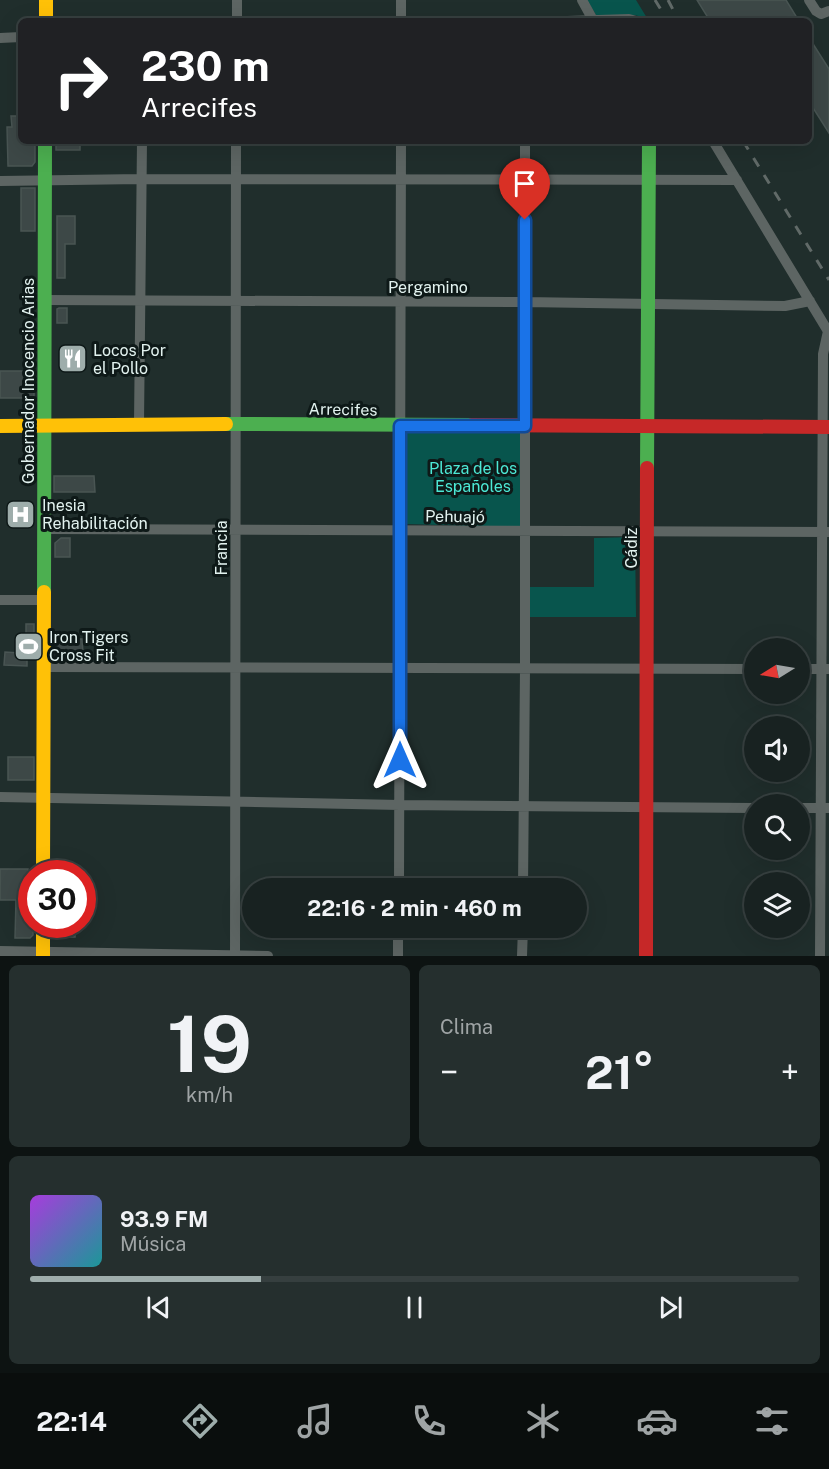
<!DOCTYPE html>
<html lang="es">
<meta charset="utf-8">
<style>
body{margin:0;font-family:"Public Sans",sans-serif;background:#252f2e;color:#f1f3f6;height:100vh;display:flex;flex-direction:column;font-size:22px;white-space:nowrap}
*{box-sizing:border-box;margin:0}
p{font-size:20px;color:#9fa4a5}
.icon{flex:none;width:33px;height:33px;fill:none;stroke:currentColor;stroke-width:2;stroke-linecap:round;stroke-linejoin:round}
.map{position:relative;height:956px;overflow:hidden}
.details{display:flex;flex-direction:column;gap:9px;padding:9px;background:#0d1312;flex:1}
.details>*{flex:none}
.banner{position:absolute;left:18px;top:18px;width:794px;height:126px;border-radius:9px;box-shadow:0 6px 24px #0002,0 0 0 2px #363f3f;background:#202124;color:#fff;overflow:hidden}
.needle{width:39px;rotate:259deg}
.buttons{position:absolute;left:744px;top:638px;display:grid;gap:12px}
.buttons a{display:grid;place-items:center;width:66px;height:66px;border-radius:50%;background:#182221;box-shadow:0 6px 24px #0002,0 0 0 2px #363f3f;font-size:30px}
.speed{position:absolute;left:18px;top:860px;display:flex;gap:12px;font-size:30px;font-weight:700;text-align:center}
.speed>*{display:grid;place-content:center;width:78px;height:78px;border-radius:50%;background:#182221;box-shadow:0 6px 24px #0002,0 0 0 2px #363f3f;line-height:1}
.speed .limit{border:9px solid #d22;background:#fff;color:#111}
.pin{position:absolute;display:grid;place-items:center;width:51px;height:51px;color:#fff;margin:-62px -26px;border-radius:50% 50% 50% 0;rotate:-45deg;box-shadow:0 0 6px #0007}
.pin .icon{rotate:45deg}
.me{position:absolute;width:66px;margin:-33px;rotate:0deg;stroke-linejoin:round;filter:drop-shadow(0 0 4px #0008)}
.turn{display:flex;align-items:center;gap:21px;height:126px;padding:0 24px;font-size:27px}
.turn .icon{width:78px;height:78px;stroke-width:2.5}
.turn b{display:block;font-size:42px;line-height:51px}
.big{font-size:45px;font-weight:700;line-height:1.1}
.details .widget{flex:1;display:flex;flex-direction:column;justify-content:center;gap:9px;min-width:0;padding:0 21px;border-radius:9px;background:#252f2e}
.details .dial{align-items:center;gap:0}
.dial b{font-size:78px;line-height:1}
.song{display:flex;align-items:center;gap:18px}
.cover{width:72px;height:72px;border-radius:9px;background:linear-gradient(135deg,hsl(280 70% 55%),hsl(180 70% 35%))}
.played{height:6px;border-radius:3px;background:linear-gradient(90deg,#9eadab 30%,#363f3f 30%)}
.keys{display:flex;justify-content:space-around;direction:ltr}
.heat{display:flex;justify-content:space-between;align-items:center;font-size:33px;direction:ltr}
.details .tiles{flex:1;display:grid;gap:9px;grid-template-columns:1fr 1fr}
.widget:last-child{grid-column:span 2}
.trip{position:absolute;left:242px;top:878px;width:345px;height:60px;border-radius:30px;background:#182221;box-shadow:0 6px 24px #0002,0 0 0 2px #363f3f;font-weight:700;line-height:60px;text-align:center}
.tabs{display:flex;height:96px;justify-content:space-around;align-items:center;background:#0a0e0d;color:#9fa4a5}
.tabs .icon{width:42px;height:42px}
.tabs .current{color:#9eadab}
.tabs b{font-size:27px;color:#f1f3f6}
.map>svg:first-child{display:block}
.green{fill:#08554d}
.building{fill:#3d4847;stroke:#495553;stroke-width:1.5}
.lines{fill:none;stroke-linecap:round;stroke-linejoin:round}
.street{stroke:#5d6563;stroke-width:10}
.fast{stroke:#4caf50;stroke-width:14}
.slow{stroke:#ffc107;stroke-width:14}
.jam{stroke:#c62828;stroke-width:14}
.rail{stroke:#616a68;stroke-width:3;stroke-dasharray:10 10;stroke-linecap:butt}
.route-casing{stroke:#114b97;stroke-width:15}
.route{stroke:#1a73e8;stroke-width:10}
.labels{text-anchor:middle;stroke-width:6;stroke-linejoin:round;paint-order:stroke}
.street-label{font-size:16px;fill:#e2f2ef;stroke:#0e1918}
.poi-label{font-size:16px;fill:#e2f2ef;stroke:#0e1918;text-anchor:start}
.park-label{font-size:16px;fill:#4ce8d5;stroke:#0e1918}
</style>
<div class="map">
<svg width="829" height="956" viewBox="0 0 829 956">
<rect width="100%" height="100%" fill="#202e2c"/>
<path class="green" d="M587,0H636L647,18L634,15H596Z
M521,430V527L404,524L405,431Z
M635,537L636,617H529V587H594V538Z"/>
<path class="building" d="M697,0H786L799,21H710Z
M808,36L829,69V133L808,100Z
M11,116H21V141H35V162L32,166H8L7,127H12Z
M56,141H80V150H56Z
M21,188H35V231H21Z
M57,216H75V244H65V278H57Z
M59,308H67V323H57V309Z
M62,354H82V365H62Z
M0,371H34V398H0Z
M54,476H94L95,492H54Z
M10,506L32,507V522L9,521Z
M61,538H70V557H55V543Z
M26,624H34V653H27V666L4,665L5,652L20,653V638H26Z
M55,639H82L83,653H60L55,651Z
M8,757H34V780H8Z
M0,869H28V909H32V924H33V935L30,938H15L16,900H0Z
M56,924H75V937H63L56,933Z"/>
<g class="lines">
<path class="street" d="M582,0L593,20
M809,0L816,11L821,14L829,11
M237,21V0
M401,21V0
M567,21L629,19L636,21
M0,38L21,37
M713,141L829,333
M0,181L141,179L737,180
M45,300L525,302L785,306L810,301
M139,424L142,141
M45,529L829,532
M0,600H43
M44,667L754,669
M800,669H829
M0,797L400,805L754,808
M800,808H829
M399,888L401,141
M523,888L525,669V141
M0,951L268,956
M235,956L236,141
M398,956V927
M522,956L523,927
M820,956L823,354L828,331"/>
<path class="fast" d="M226,424L472,425
M647,468L649,141
M44,592L45,141"/>
<path class="slow" d="M46,0V21
M0,426L226,424
M43,873L44,592
M43,924V956"/>
<path class="jam" d="M472,425L829,427
M646,956L647,468"/>
<path class="rail" d="M655,0L668,21
M668,0L679,21
M743,141L829,280"/>
</g>
<g class="lines">
<defs>
<path id="route" d="M400,760V426H525V220"/>
</defs>
<use href="#route" class="route-casing"/>
<use href="#route" class="route"/>
</g>
<defs>
<symbol id="restaurant-square" viewBox="-11 -11 22 22"><rect x="-9" y="-9" width="18" height="18" rx="4" fill="#9eadab" stroke="#0e1918"/><path d="M-5-6h1v4h1v-4h1v4h1v-4h1v5L-1.5 .5V6h-2V.5L-5-1ZM5-6V6H3V1.5H1.5Q1.5-4 5-6Z" fill="#fff"/></symbol>
<symbol id="hospital-square" viewBox="-11 -11 22 22"><rect x="-9" y="-9" width="18" height="18" rx="4" fill="#9eadab" stroke="#0e1918"/><path d="M-5-5h3v3.5h4V-5h3V5h-3V1.5h-4V5h-3Z" fill="#fff"/></symbol>
<symbol id="stadium-square" viewBox="-11 -11 22 22"><rect x="-9" y="-9" width="18" height="18" rx="4" fill="#9eadab" stroke="#0e1918"/><path d="M0-5a6.5 5 0 1 0 0 10a6.5 5 0 1 0 0-10ZM-3.5-1.8h7v3.6h-7Z" fill="#fff"/></symbol>
</defs>
<g fill-rule="evenodd">
<use href="#restaurant-square" x="56" y="342" width="33" height="33"/>
<use href="#hospital-square" x="4" y="498" width="33" height="33"/>
<use href="#stadium-square" x="12" y="630" width="33" height="33"/>
</g>
<g class="labels">
<g class="street-label">
<text x="428" y="293">Pergamino</text>
<text transform="translate(28 381) rotate(-90)" y="6">Gobernador Inocencio Arias</text>
<text transform="translate(343 409) rotate(1)" y="6">Arrecifes</text>
<text transform="translate(455 516) rotate(1)" y="6">Pehuajó</text>
<text transform="translate(221 548) rotate(-90)" y="6">Francia</text>
<text transform="translate(631 548) rotate(-90)" y="6">Cádiz</text>
</g>
<g class="poi-label">
<text x="93" y="356">Locos Por<tspan x="93" dy="18">el Pollo</tspan></text>
<text x="42" y="511">Inesia<tspan x="42" dy="18">Rehabilitación</tspan></text>
<text x="49" y="643">Iron Tigers<tspan x="49" dy="18">Cross Fit</tspan></text>
</g>
<g class="park-label">
<text x="473" y="474">Plaza de los<tspan x="473" dy="18">Españoles</tspan></text>
</g>
</g>
</svg>
<div class="buttons">
<a><svg class="needle" viewBox="-14 -14 28 28"><path d="M0-13l5 13h-10z" fill="#e53935"/><path d="M0 13l5-13h-10z" fill="#9fa4a5"/></svg></a>
<a><svg class="icon" aria-label="sound" viewBox="0 0 24 24"><path d="M4 9h4l5-4v14l-5-4H4zM17 9q2 3 0 6"/></svg></a>
<a><svg class="icon" aria-label="search" viewBox="0 0 24 24"><circle cx="10" cy="10" r="6"/><path d="M15 15l6 6"/></svg></a>
<a><svg class="icon" aria-label="layers" viewBox="0 0 24 24"><path d="M12 4l9 5-9 5-9-5zM3 14l9 5 9-5"/></svg></a>
</div>
<div class="speed"><div class="limit">30</div></div>
<div class="pin" style="left:525px;top:220px;background:#d93025"><svg class="icon" aria-label="arrive" viewBox="0 0 24 24"><path d="M6 21V4h12l-3 4 3 4H6"/></svg></div>
<svg class="me" style="left:400px;top:760px" viewBox="-20 -20 40 40"><path d="M0-17L14 15 0 8-14 15z" fill="#1a73e8" stroke="#fff" stroke-width="4"/></svg>
<div class="trip">22:16 · 2 min · 460 m</div>
<div class="banner">
<div class="turn"><svg class="icon" aria-label="right" viewBox="0 0 24 24"><path d="M7 20v-9h11M14 6l5 5-5 5"/></svg><div><b>230 m</b>Arrecifes</div></div>
</div>
</div>
<section class="details">
<div class="tiles">
<div class="widget dial"><b>19</b><p>km/h</p></div>
<div class="widget"><p>Clima</p>
<div class="heat"><a>−</a><b class="big">21°</b><a>+</a></div>
</div>
<div class="widget">
<div class="song"><i class="cover"></i><div><b>93.9 FM</b><p>Música</p></div></div>
<div class="played"></div>
<div class="keys"><svg class="icon" aria-label="previous" viewBox="0 0 24 24"><path d="M18 5L8 12l10 7zM5 5v14"/></svg><svg class="icon" aria-label="pause" viewBox="0 0 24 24"><path d="M8 5v14M16 5v14"/></svg><svg class="icon" aria-label="next" viewBox="0 0 24 24"><path d="M6 5l10 7-10 7zM19 5v14"/></svg></div>
</div>
</div>
</section>
<nav class="tabs">
<b>22:14</b>
<svg class="icon current" aria-label="directions" viewBox="0 0 24 24"><path d="M12 3l9 9-9 9-9-9zM9 14v-3h6M13 9l2 2-2 2"/></svg>
<svg class="icon" aria-label="music" viewBox="0 0 24 24"><path d="M9 18V5l10-2v13"/><circle cx="6" cy="18" r="3"/><circle cx="16" cy="16" r="3"/></svg>
<svg class="icon" aria-label="phone" viewBox="0 0 24 24"><path d="M5 4h4l2 5-3 2q2 4 5 5l2-3 5 2v4C11 20 4 13 5 4z"/></svg>
<svg class="icon" aria-label="climate" viewBox="0 0 24 24"><path d="M12 3v18M4 7l16 10M4 17L20 7"/></svg>
<svg class="icon" aria-label="car" viewBox="0 0 24 24"><path d="M5 17H2v-5l4-1 3-4h7l3 4 3 1v5h-3M9 17h6M6 11h13"/><circle cx="7" cy="17" r="2"/><circle cx="17" cy="17" r="2"/></svg>
<svg class="icon" aria-label="filters" viewBox="0 0 24 24"><path d="M4 7h16M4 17h16"/><circle cx="9" cy="7" r="2"/><circle cx="15" cy="17" r="2"/></svg>
</nav>
